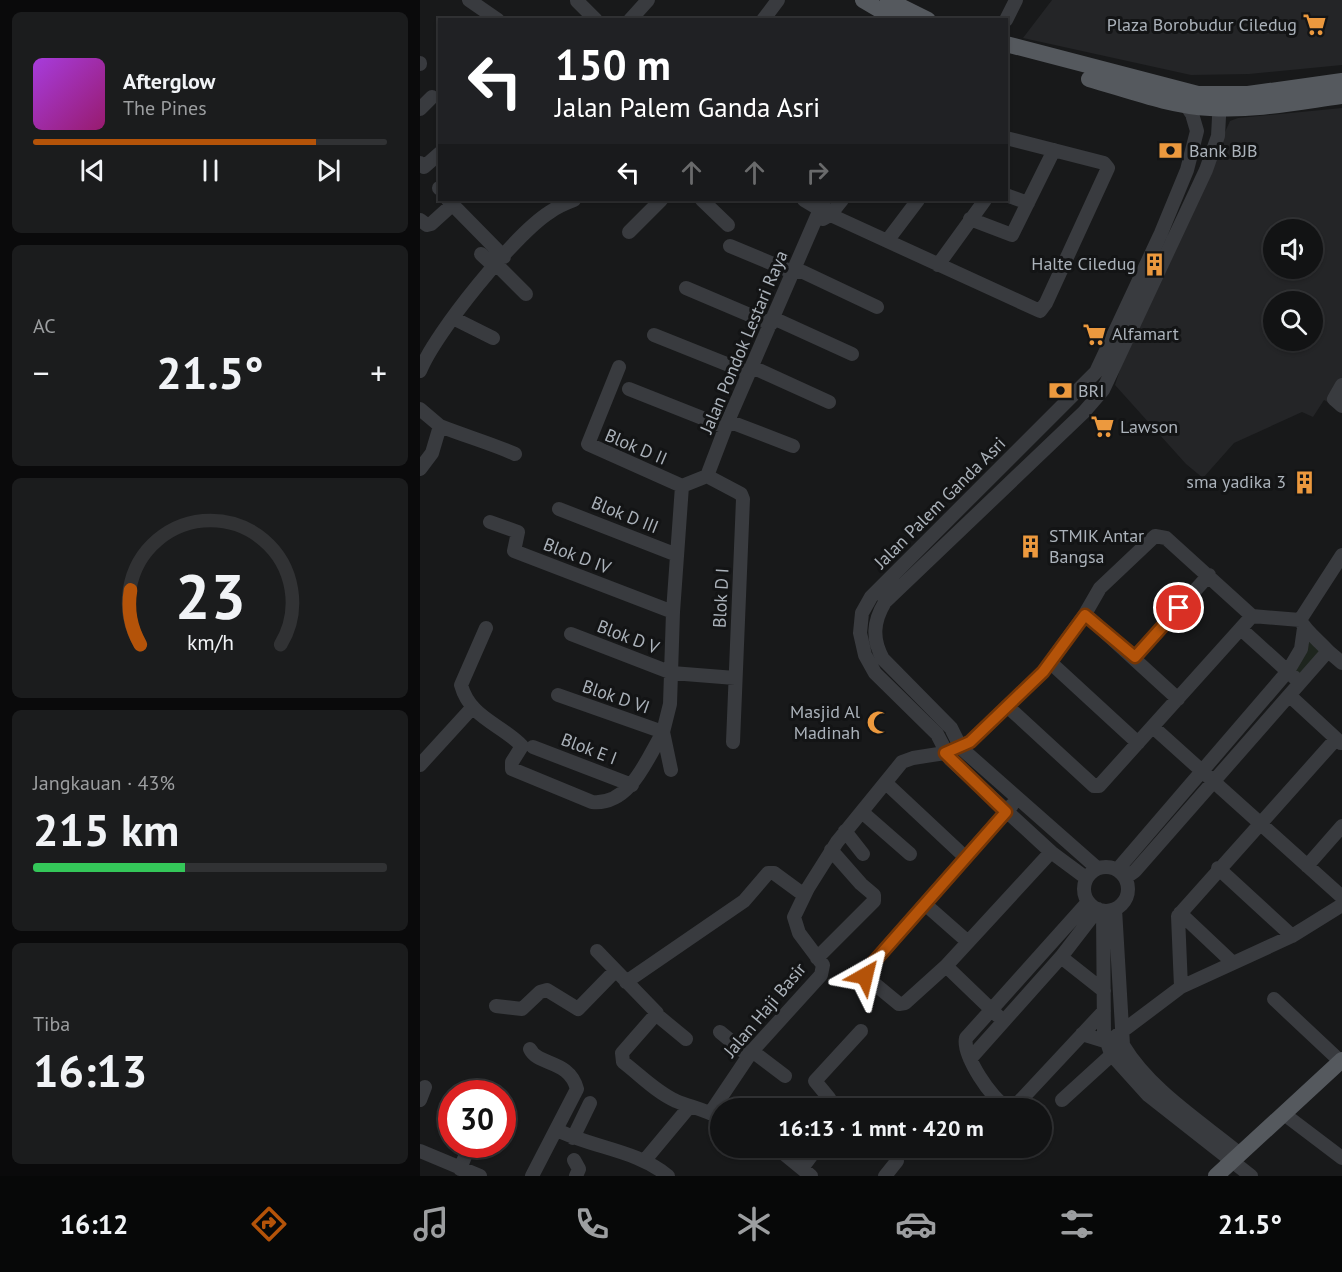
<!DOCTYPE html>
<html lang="id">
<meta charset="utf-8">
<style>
body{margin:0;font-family:"PT Sans",sans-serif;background:#1b1c1d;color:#f1f3f6;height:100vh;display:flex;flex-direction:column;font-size:22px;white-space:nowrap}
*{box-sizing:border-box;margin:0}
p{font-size:20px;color:#9c9ea0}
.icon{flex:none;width:33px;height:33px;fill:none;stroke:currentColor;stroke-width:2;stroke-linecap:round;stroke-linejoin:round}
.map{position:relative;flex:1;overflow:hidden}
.side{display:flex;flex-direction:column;gap:12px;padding:12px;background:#0a0a0b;width:420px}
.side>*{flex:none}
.guide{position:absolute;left:18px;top:18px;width:570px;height:183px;border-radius:0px;box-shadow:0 2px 4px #0004,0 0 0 2px #313234;background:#202124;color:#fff;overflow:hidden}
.controls{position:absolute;left:843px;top:219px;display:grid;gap:12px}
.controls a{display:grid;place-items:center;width:60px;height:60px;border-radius:50%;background:#121314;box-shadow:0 2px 4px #0004,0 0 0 2px #313234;font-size:30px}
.speed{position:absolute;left:18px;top:1080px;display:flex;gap:12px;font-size:30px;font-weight:700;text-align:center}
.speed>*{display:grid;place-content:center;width:78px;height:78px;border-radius:50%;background:#121314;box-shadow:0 2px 4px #0004,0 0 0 2px #313234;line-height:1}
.speed .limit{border:9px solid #d22;background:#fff;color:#111}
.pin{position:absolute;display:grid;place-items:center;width:51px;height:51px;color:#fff;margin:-26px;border:3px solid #fff;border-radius:50%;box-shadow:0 2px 6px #0007}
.me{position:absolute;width:66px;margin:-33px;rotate:37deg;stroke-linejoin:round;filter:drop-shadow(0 0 4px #0008)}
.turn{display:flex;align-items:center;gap:21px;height:126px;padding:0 18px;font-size:27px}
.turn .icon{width:78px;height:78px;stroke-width:2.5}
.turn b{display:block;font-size:42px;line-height:51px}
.lanes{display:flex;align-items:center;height:57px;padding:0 18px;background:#0003;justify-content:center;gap:30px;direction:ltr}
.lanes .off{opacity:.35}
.big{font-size:45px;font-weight:700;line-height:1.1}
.side .widget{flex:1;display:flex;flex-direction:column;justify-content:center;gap:9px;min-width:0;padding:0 21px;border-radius:9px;background:#1b1c1d}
.side .dial{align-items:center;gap:0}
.dial svg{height:156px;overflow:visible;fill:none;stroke:#313234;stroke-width:7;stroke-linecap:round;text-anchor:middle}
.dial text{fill:#f1f3f6;stroke:none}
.song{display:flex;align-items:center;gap:18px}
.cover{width:72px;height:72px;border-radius:9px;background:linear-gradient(135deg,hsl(280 70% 55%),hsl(320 70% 35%))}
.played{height:6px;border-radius:3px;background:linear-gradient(90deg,#b45309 80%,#313234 80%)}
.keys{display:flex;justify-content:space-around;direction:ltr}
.heat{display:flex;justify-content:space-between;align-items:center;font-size:33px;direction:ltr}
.charge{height:9px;border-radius:4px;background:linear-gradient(90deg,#34c759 43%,#313234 0)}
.trip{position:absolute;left:290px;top:1098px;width:342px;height:60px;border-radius:30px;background:#121314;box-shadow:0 2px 4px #0004,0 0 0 2px #313234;font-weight:700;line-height:60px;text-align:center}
.dock{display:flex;height:96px;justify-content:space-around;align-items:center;background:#070808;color:#9c9ea0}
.dock .icon{width:42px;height:42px}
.dock .current{color:#b45309}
.dock b{font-size:27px;color:#f1f3f6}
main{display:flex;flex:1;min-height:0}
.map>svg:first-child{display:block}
.built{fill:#242527;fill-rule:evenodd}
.park{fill:url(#park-crowns)}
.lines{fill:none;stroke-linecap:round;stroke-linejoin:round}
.minor{stroke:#393b3f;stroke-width:14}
.major{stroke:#55595e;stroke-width:16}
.route-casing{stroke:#753606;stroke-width:15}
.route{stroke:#b45309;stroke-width:10}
.labels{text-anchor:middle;stroke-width:6;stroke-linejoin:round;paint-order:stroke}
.poi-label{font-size:18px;fill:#abb2ba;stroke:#131415;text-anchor:start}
.street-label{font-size:18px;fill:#abb2ba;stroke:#131415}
</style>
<main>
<section class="side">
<div class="widget">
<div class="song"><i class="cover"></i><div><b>Afterglow</b><p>The Pines</p></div></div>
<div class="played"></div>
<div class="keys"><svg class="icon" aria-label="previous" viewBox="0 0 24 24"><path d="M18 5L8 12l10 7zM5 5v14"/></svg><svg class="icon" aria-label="pause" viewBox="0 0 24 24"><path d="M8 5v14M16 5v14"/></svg><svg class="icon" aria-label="next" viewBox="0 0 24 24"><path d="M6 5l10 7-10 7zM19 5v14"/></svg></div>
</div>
<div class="widget"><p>AC</p>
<div class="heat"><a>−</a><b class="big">21.5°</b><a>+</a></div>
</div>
<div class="widget dial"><svg viewBox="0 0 100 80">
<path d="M14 69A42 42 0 1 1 86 69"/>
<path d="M14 69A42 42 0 0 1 9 41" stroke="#b45309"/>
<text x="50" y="56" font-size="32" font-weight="700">23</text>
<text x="50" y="72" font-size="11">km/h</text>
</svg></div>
<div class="widget"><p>Jangkauan · 43%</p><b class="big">215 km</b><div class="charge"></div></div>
<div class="widget"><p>Tiba</p><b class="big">16:13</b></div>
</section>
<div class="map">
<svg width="922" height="1176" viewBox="0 0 922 1176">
<defs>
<pattern id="park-crowns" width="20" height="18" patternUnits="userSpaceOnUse" patternTransform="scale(1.5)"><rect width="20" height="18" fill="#1e251e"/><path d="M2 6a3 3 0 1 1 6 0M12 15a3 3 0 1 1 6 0" fill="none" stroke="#3c423d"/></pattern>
</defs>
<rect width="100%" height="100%" fill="#18191a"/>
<path class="built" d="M632,0H922V65L829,74L771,75L603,38Z
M922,108V380L910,403L904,400L893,417L882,412L814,443L783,478L766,464L695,385L706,351L810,121L818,118ZM854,230H892V268H854ZM854,302H892V340H854Z"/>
<path class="park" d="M885,632L896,641L901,657L881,681L869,671Z"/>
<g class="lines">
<path class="minor" d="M49,0L78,20
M157,1L176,20
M210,20L228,0
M343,20L358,0
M586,20L596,0
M0,63V64
M0,109L12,97
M0,163L4,167L20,153
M19,188L20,189
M586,195L608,203
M28,200L84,257
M282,200L308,225
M384,200L404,212L620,311L626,303L688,168L684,163L586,138
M403,219L410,215L422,200
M550,219L592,235L634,150
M0,220L7,225L11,224L32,205
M209,232L241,200
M467,241L498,200
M310,246L370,271L383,272L457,307
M61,254L75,267
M77,265L106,294
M518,265L565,200
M266,288L351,324
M33,318L73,338
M353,318L432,354
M234,335L329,373
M199,367L168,444L262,486
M332,367L409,402
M0,371C15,333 95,234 130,212C137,207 146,203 154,200
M922,385L914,399L922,406
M209,389L305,427
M0,409L20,426L12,453L0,469
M308,421L373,446
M20,426C45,436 70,443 95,454
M287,476L308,421L404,200
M287,476L321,494L323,499L313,742
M262,486L287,476
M139,509L257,555
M70,522L98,532L94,551L253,612
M665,614L758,699
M832,616L880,620
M66,628L41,685C50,718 81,724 102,746L92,762V769L172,802C210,806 227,759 243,732L138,695
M821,629L875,678
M151,634L252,673L315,678
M908,651L922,663
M715,657L789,575
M631,663L718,743
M870,696L921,743
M587,706L674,786H679L832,616
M733,727L922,897
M113,747L212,785
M0,765L52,708
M251,770L243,732L250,704L253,612L262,486
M467,784L545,857
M592,805L445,972V976L479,1004L485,1003L526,966L631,852
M442,812L490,854
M425,831L443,854
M887,866L922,826
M664 889a22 22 0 1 1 44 0a22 22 0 1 1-44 0Z
M677,868L541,748L531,728L463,659C452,639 453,622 465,602L664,412L683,390L786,170L798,136L800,98
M798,868L872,936
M697,870L868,671L881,649L884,628
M666,878L631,852L530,759L517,734L455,673L445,655L440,633L442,613L451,597L676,372L741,233L767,170L777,131L772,114L766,105
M705,878L715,871L908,651C899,641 886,631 880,620L922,555
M668,902L546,1038C542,1055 572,1100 587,1107L598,1103L684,1011
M506,905L548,942
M695,909L703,1045C730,1090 780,1121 820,1154
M683,911L684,1033L691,1054L728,1095L831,1176
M760,913L813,963
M177,951L237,1013L202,1053L203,1062C220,1075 236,1092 256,1101C271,1107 286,1110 300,1118
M641,957L684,991
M397,958L454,901V895L441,884L411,850
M526,966L578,1016
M206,982L324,901L348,873H354L384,895
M761,987L758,916L916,739
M854,999L921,1062
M76,1006L102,1009L120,992L127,990L158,1009L195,971
M237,1015L266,1039
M300,1032L328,1055
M662,1034L688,1042L761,987L872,936L922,905
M110,1049C118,1066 149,1059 157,1089L112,1176
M332,1051L365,1076
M550,1059L641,957L678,909
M0,1100L5,1087
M642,1100L698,1049
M402,1108L409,1098L395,1081L441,1031
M291,1112L332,1051L401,975L403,965L379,933L374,917L388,888L417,842L482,762L493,758L525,753L550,742L623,672L665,614L680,588L735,536L746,538L832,616
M864,1114L922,1158
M137,1130C173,1148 217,1150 248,1176
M153,1138L170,1103
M357,1148L391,1176
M0,1151L60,1176
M154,1160L159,1169L156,1176
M225,1160L270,1106
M382,1168L397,1148
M40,1169L50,1144
M465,1176L477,1161"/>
<path class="major" d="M443,0L477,20
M468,0L508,20
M586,44L778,94H828L922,81
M669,79C708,90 749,106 790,108C834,111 878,102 922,96
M796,1176L922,1060"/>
</g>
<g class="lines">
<defs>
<path id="route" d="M445,976V972L586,812L525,753L550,742L623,672L665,615L715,657L759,608"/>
</defs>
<use href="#route" class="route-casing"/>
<use href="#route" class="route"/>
</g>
<defs>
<symbol id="supermarket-bare" viewBox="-9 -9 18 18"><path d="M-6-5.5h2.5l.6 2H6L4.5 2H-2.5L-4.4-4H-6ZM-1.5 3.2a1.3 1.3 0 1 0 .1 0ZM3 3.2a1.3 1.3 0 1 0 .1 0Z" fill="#ec993e" stroke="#131415" stroke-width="2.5" paint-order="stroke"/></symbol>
<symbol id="bank-bare" viewBox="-9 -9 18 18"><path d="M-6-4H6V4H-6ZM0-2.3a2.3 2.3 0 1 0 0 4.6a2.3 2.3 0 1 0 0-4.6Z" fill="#ec993e" stroke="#131415" stroke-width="2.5" paint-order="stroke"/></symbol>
<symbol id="building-bare" viewBox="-9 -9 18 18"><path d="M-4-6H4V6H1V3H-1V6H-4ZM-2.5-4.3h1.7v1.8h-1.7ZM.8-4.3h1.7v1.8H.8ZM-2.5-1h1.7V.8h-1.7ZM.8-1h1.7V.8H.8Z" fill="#ec993e" stroke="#131415" stroke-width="2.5" paint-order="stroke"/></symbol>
<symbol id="mosque-bare" viewBox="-9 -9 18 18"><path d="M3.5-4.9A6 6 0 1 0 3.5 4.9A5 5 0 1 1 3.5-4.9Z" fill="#ec993e" stroke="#131415" stroke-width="2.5" paint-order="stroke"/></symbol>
</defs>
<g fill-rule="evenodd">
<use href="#supermarket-bare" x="878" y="8" width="33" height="33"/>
<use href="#bank-bare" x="734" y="134" width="33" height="33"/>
<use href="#building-bare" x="718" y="248" width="33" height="33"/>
<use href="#supermarket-bare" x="658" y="318" width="33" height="33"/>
<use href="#bank-bare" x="624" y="374" width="33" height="33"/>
<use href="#supermarket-bare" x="666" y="410" width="33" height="33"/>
<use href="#building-bare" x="868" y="466" width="33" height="33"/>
<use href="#building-bare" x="594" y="530" width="33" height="33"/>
<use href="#mosque-bare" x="442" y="706" width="33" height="33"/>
</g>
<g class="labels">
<g class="poi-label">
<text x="877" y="31" text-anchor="end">Plaza Borobudur Ciledug</text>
<text x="769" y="157">Bank BJB</text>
<text x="716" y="270" text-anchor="end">Halte Ciledug</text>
<text x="692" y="340">Alfamart</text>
<text x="658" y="397">BRI</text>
<text x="700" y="433">Lawson</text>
<text x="866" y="488" text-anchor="end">sma yadika 3</text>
<text x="629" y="542">STMIK Antar<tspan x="629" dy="21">Bangsa</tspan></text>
<text x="440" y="718" text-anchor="end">Masjid Al<tspan x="440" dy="21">Madinah</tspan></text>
</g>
<g class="street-label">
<text transform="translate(324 342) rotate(-67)" y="6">Jalan Pondok Lestari Raya</text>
<text transform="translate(216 447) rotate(23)" y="6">Blok D II</text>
<text transform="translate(520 503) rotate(-45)" y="6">Jalan Palem Ganda Asri</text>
<text transform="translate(205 515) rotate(22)" y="6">Blok D III</text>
<text transform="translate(157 556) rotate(21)" y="6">Blok D IV</text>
<text transform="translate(301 598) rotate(-87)" y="6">Blok D I</text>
<text transform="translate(208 637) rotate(21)" y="6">Blok D V</text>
<text transform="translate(196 697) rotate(19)" y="6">Blok D VI</text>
<text transform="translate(169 749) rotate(21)" y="6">Blok E I</text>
<text transform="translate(345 1010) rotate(-50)" y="6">Jalan Haji Basir</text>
</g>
</g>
</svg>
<div class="controls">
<a><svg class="icon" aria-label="sound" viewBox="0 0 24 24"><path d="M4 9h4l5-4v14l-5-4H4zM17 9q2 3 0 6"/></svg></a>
<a><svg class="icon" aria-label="search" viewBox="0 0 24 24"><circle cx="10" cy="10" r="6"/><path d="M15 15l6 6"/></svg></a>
</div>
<div class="speed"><div class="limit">30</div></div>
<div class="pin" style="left:759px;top:608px;background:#d93025"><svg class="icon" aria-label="arrive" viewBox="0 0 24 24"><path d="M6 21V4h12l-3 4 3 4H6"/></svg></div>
<svg class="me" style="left:445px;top:976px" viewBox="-20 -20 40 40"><path d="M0-17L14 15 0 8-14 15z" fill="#b45309" stroke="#fff" stroke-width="4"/></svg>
<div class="trip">16:13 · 1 mnt · 420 m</div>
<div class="guide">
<div class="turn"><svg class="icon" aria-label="left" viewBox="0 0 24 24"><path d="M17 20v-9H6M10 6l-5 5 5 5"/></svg><div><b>150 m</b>Jalan Palem Ganda Asri</div></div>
<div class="lanes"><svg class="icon" aria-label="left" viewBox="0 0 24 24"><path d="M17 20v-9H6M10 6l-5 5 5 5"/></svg><svg class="icon off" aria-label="ahead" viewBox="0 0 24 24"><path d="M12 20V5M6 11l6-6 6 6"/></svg><svg class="icon off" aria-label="ahead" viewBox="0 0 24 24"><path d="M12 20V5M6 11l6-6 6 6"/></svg><svg class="icon off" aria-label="right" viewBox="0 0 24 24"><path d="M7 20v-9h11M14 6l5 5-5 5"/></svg></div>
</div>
</div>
</main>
<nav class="dock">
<b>16:12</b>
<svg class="icon current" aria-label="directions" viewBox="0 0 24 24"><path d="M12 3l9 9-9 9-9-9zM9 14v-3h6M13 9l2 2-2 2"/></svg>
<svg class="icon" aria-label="music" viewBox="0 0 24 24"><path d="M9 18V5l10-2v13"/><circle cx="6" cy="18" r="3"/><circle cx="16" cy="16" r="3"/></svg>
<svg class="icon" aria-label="phone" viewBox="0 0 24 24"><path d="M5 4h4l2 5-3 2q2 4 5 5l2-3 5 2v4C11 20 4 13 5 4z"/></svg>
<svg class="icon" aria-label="climate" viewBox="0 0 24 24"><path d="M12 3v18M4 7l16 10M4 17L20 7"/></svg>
<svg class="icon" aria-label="car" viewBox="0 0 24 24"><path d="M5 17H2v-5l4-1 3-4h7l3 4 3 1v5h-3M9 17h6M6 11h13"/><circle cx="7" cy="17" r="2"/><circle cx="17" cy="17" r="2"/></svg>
<svg class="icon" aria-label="filters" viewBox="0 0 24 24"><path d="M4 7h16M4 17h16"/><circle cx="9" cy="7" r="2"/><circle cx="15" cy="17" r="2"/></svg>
<b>21.5°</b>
</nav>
